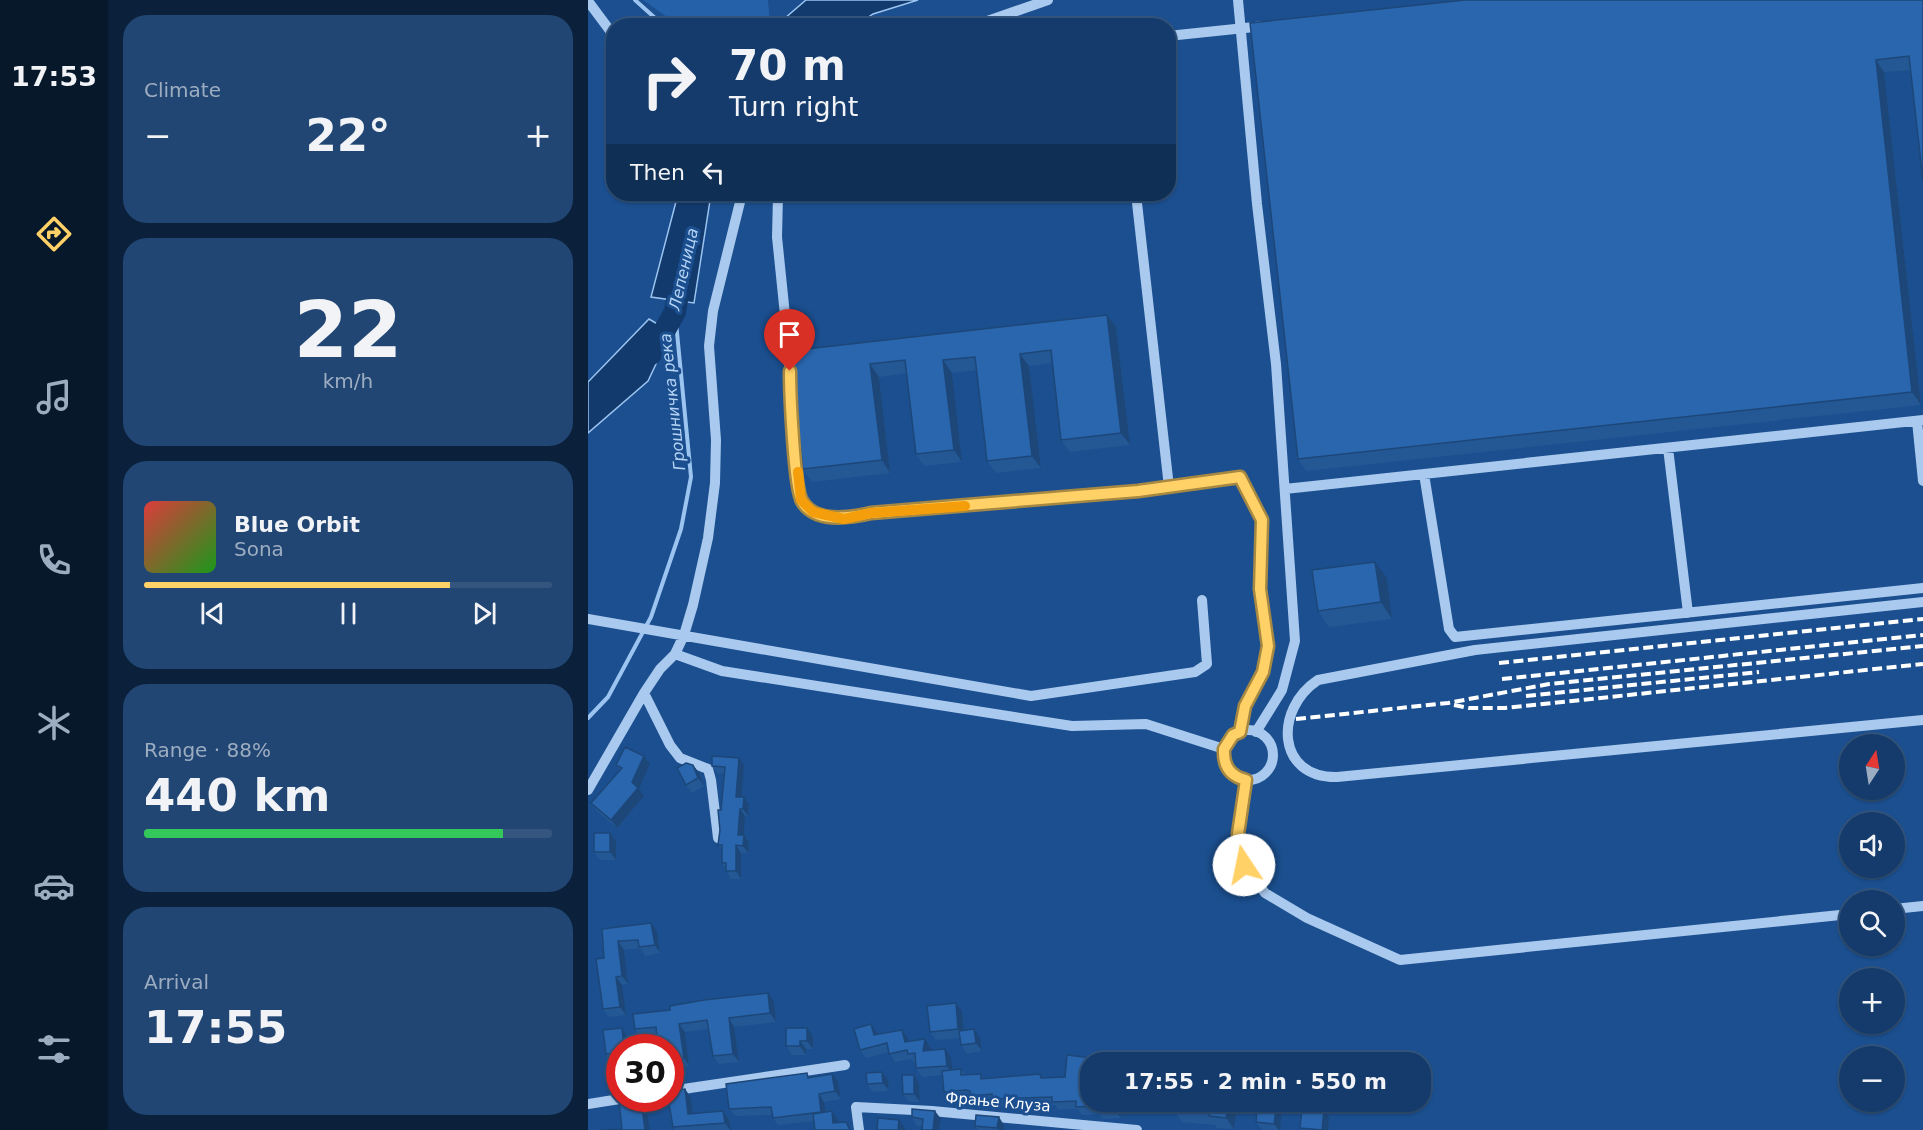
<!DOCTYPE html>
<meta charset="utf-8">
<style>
body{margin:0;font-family:"DejaVu Sans",sans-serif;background:#214673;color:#f1f3f6;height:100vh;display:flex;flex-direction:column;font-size:22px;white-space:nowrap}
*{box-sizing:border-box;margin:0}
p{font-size:20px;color:#9dadc1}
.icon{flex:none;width:33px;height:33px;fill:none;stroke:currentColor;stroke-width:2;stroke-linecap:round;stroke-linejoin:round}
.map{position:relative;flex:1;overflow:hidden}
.sheet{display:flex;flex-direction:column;gap:15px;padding:15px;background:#0b203b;width:480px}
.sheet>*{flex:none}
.banner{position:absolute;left:18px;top:18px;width:570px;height:183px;border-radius:24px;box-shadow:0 2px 4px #0004,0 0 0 2px #33557e;background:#143b6b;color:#f1f3f6;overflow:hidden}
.needle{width:39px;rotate:12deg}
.buttons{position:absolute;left:1251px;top:734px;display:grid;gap:12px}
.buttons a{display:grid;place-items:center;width:66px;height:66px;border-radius:50%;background:#143b6b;box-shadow:0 2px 4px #0004,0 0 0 2px #33557e;font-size:30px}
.speed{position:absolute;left:18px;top:1034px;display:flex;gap:12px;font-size:30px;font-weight:700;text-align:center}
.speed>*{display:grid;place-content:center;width:78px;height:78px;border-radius:50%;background:#143b6b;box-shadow:0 2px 4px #0004,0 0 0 2px #33557e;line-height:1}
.speed .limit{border:9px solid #d22;background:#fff;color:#111}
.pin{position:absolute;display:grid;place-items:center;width:51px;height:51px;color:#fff;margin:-62px -26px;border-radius:50% 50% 50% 0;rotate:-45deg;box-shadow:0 0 6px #0007}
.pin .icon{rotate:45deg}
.me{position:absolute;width:66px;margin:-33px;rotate:349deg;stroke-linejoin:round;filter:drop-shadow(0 0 4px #0008)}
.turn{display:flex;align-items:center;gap:21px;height:126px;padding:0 24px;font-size:27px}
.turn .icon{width:78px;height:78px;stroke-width:2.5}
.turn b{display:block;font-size:42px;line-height:51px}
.then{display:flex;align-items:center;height:57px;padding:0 24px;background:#0003;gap:12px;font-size:22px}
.big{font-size:45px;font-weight:800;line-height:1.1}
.sheet .widget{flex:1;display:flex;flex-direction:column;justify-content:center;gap:9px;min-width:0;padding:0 21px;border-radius:24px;background:#214673}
.sheet .dial{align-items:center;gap:0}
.dial b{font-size:78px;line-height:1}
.song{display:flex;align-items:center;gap:18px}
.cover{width:72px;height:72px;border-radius:9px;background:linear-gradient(135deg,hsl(0 70% 55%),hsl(120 70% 35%))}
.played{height:6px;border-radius:3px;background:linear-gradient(90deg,#ffd166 75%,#33557e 75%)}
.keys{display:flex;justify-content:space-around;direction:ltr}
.heat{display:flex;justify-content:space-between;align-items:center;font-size:33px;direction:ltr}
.charge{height:9px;border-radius:4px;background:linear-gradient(90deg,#34c759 88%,#33557e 0)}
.trip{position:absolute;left:492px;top:1052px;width:351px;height:60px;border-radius:24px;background:#143b6b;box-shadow:0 2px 4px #0004,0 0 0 2px #33557e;font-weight:800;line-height:60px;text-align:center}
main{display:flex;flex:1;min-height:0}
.tab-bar{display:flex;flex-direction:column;width:108px;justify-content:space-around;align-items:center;background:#08182b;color:#9dadc1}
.tab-bar .icon{width:42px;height:42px}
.tab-bar .selected{color:#ffd166}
.tab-bar b{font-size:27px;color:#f1f3f6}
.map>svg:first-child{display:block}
.green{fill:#2461a8}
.water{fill:#123a6d;stroke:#9cc4f0;stroke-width:1.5}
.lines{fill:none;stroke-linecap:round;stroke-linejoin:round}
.stream{stroke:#9cc4f0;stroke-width:4}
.river{stroke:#123a6d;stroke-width:22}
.minor{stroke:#a9c9ee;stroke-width:10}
.rail{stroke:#fff;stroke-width:4;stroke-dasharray:10 4.5;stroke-linecap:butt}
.wall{fill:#245895}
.shaded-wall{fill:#1d4779}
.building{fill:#2a66ad;stroke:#1d4779;stroke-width:1.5}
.route-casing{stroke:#a68842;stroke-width:15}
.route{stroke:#ffd166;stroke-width:10}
.slow{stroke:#f59e0b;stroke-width:10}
.labels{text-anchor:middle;stroke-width:6;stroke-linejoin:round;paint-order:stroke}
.street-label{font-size:15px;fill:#fff;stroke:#1b4f8f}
.water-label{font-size:16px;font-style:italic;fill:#b5d3f5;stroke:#1b4f8f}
</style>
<main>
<nav class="tab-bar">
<b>17:53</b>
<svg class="icon selected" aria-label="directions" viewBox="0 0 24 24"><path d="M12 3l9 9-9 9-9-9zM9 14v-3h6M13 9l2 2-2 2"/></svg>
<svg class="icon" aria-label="music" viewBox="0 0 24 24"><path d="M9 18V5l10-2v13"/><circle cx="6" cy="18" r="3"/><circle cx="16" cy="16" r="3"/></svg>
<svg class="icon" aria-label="phone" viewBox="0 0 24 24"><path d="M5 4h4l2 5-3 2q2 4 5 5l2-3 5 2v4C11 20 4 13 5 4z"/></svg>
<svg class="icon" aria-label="climate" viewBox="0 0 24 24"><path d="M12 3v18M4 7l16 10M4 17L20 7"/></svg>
<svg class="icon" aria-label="car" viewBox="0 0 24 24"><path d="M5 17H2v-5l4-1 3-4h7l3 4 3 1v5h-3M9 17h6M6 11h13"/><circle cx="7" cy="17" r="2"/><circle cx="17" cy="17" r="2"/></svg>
<svg class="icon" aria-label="filters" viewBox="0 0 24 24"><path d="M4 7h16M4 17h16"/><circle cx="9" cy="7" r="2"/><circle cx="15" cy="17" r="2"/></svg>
</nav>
<section class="sheet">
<div class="widget"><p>Climate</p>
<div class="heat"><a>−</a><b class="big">22°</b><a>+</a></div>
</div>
<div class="widget dial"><b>22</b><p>km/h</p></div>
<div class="widget">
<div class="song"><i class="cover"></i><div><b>Blue Orbit</b><p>Sona</p></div></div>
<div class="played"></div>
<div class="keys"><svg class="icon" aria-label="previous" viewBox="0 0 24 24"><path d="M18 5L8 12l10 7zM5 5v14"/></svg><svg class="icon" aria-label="pause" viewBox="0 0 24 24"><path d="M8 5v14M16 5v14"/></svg><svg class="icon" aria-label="next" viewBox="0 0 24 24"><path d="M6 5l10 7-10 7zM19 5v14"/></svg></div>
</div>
<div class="widget"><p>Range · 88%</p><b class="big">440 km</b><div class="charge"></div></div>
<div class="widget"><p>Arrival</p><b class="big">17:55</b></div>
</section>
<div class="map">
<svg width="1335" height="1130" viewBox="0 0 1335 1130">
<rect width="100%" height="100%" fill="#1b4f8f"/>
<path class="green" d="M55,0H180L182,24L90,25Z"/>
<path class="water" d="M218,0H330L285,14L269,25H189Z
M90,194H123L106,303L63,297Z
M61,319L83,332L60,381L0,433V382Z"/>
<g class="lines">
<path class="stream" d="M47,0L76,26
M0,718L20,697L63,617L93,529L103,477L87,312"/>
<path class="river" d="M63,354L87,312L94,271"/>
<path class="minor" d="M650,0L669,204L688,364L707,641L694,690L668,732
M0,1L26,36
M385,26L460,0
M580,36L676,26
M192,194L190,195L189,237L201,354L202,405L213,500L225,512L256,519L283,513L550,491L652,477L674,520L672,589L680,646L675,672L657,706L652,732
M548,194L581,487
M1329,421L1335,481
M1080,448L1100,613
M836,474L861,629L867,637L1335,588
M697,489L1335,420
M1335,602L887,650L730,680C686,709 688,778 749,777L1335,720
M0,619L443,696L607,672L619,664L614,600
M87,654L134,671L484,726L558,724L636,749
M56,693L82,745L92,758L120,769L123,780L130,838
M635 755a25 25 0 1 1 50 0a25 25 0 1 1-50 0Z
M658,780L650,834L656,865L677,893L719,918L812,960L1262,914
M0,790L56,693L72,669L87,654L96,635L105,605L120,538L127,483L128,440L121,346L125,311L154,194
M1306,909L1335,906
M82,1091L257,1065
M0,1104L38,1098
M271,1130L268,1107L344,1111L549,1130"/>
<path class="rail" d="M911,663L1335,619
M914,679L1335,635
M938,696L1171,672
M866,705L881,708H917L1335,664
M708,719L860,703L961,684L1335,646"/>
</g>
<path class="wall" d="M1335,0L1323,70L1296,72L1333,405L718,471L710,459Z
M519,315L528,327L542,445L482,452L473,440L465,363L441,366L453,468L408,473L399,461L389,370L364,373L374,462L336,466L328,454L318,373L291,377L302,473L224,482L215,469L201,351Z
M799,578L804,619L741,627L730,611Z
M56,756L62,764L51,789L56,796L29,828L9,811L3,803L32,770L28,765Z
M151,758L156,765L153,797H156L161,804L160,816H157L155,835L161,843L160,853H153V879H143L134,863V849L130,845L137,774L129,773L124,766Z
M105,765L111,773L116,786L104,793L98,785Z
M22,833L28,841V860H12L6,852Z
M63,923L69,931L72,953L57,956L52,948L36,950L40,984L34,985L38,1015L21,1017L15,1009L16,958L14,929Z
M180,993L186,1001L188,1022L146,1027L151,1062L131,1064L125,1056L120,1029L97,1032L101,1066L82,1068V1047L69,1036L53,1038L47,1029L82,1010Z
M368,1003L374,1011L375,1031L392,1038L394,1051L379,1054L373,1045L372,1038L348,1040L342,1032Z
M34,1028L39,1036L41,1047H32V1061L24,1062L18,1054Z
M219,1028L225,1036V1049H218V1055H204L198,1046Z
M314,1030L320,1038L321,1041L337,1039L343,1048L342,1051L363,1057L364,1070L373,1069L377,1075L396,1079L455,1078L502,1101H569L567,1114L532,1110L533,1118L515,1119L511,1114L494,1115L490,1109L470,1110L467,1105L410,1107L406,1102L388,1104L384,1098L362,1101L356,1092L354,1075L334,1077L328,1068V1062H326L323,1059L307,1062L301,1052L278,1058L272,1050L289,1033V1034Z
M294,1072L300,1080L301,1091L285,1092L279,1084Z
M244,1074L250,1081L253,1099L236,1102L238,1112L250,1120V1123L263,1130L226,1121L190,1125L185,1118L184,1115L147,1116L141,1109L222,1078Z
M331,1083L332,1102H321L315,1094Z
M97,1089L103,1098L105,1114L135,1111L141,1120L143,1130H88L85,1127Z
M694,1109L692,1130H674L668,1122Z
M586,1110L648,1114L646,1129L629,1128L627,1125L594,1122Z
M324,1117L353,1119L351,1130H334V1126H329Z
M741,1118L740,1130H714L712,1128Z
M416,1125V1130H390L387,1126Z"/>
<path class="shaded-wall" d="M1288,60L1296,72L1333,405L1324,392Z
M519,315L528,327L542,445L533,433Z
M432,354L441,366L453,468L444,456Z
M355,360L364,373L374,462L366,450Z
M282,364L291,377L302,473L294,460Z
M787,562L799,578L804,619L793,602Z
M56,756L62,764L51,789L56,796L29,828L23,820L44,782Z
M151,758L156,765L153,804L148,797Z
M105,765L111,773L116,786L110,778Z
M156,797L161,804L160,816L155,809Z
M152,809L157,816L155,842L150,835Z
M22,833L28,841V860L22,852Z
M156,835L161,843L160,853L155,846Z
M148,845L153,853V879L148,871Z
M63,923L69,931L72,953L67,945Z
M30,941L36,950L40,984L34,976Z
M28,977L34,985L38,1015L32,1007Z
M180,993L186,1001L188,1022L182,1013Z
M368,1003L374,1011L376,1037L370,1029Z
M141,1018L146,1027L151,1062L145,1054Z
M91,1024L97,1032L101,1066L96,1058Z
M283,1024L289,1033L292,1043L286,1035Z
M34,1028L39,1036L41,1047H36Z
M219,1028L225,1036V1049L219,1041Z
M386,1029L392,1038L394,1051L388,1043Z
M314,1030L320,1038L322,1050L317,1042Z
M337,1039L343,1048L341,1060L335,1051Z
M212,1041L218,1049V1055L212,1046Z
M357,1049L363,1057L365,1074L359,1066Z
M294,1072L300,1080L301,1091L295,1083Z
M244,1074L250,1081L253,1099L247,1091Z
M326,1075L331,1083L332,1102L326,1094Z
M97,1089L103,1098L106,1123L100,1114Z
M231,1094L236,1102L239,1120L233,1112Z
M53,1099L58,1106L62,1130H57Z
M562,1101H569L567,1114L562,1106Z
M689,1101L694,1109L692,1130H691L686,1124Z
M527,1102L532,1110L533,1118L527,1110Z
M640,1102L648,1114L646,1129L638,1118Z
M736,1110L741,1118L740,1130H734Z
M135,1111L141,1120L143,1130H142L137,1123Z
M244,1111L250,1120L251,1130L245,1123Z
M347,1111L353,1119L351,1130H345Z
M411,1117L416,1125V1130H411L409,1128Z
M311,1120L317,1128V1130H310Z"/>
<path class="building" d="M877,0H1335V181L1321,56L1288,60L1324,392L710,459L662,23Z
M519,315L533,433L473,440L463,350L432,354L444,456L399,461L387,357L355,360L366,450L328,454L317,360L282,364L294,460L215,469L201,351Z
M787,562L793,602L730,611L724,570Z
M37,747L56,756L44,782L50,788L23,820L3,803L34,768L28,765Z
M124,756L151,758L148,797H156L155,809H152L150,835H156L155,846L148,845V871H138V863H134V845H130L132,830L130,810H133L137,767L124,766Z
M98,763L105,765L110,778L98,785L89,768Z
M6,833H22V852H6Z
M63,923L67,945L51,947L50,940L30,941L34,976L28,977L32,1007L15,1009L8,959L16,958L14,929Z
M180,993L182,1013L141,1018L145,1054L125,1056L119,1020L91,1024L96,1058L82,1059V1047H70L68,1027L47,1029L45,1014L82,1010V1006L116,1000Z
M368,1003L370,1029L342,1032L339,1006Z
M283,1024L286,1035L314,1030L317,1042L337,1039L335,1051L357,1049L359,1066L328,1068L327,1053L320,1054L319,1050L301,1054L299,1043L272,1050L266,1029Z
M34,1028L36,1047H32V1052L18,1054L15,1030Z
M198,1028H219V1041H212V1046H198Z
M386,1029L388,1043L373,1045L371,1031Z
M479,1055L529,1061L502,1062V1101H562V1106L527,1102V1110L509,1111V1106L488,1107V1101L464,1102V1097L404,1099V1094L382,1096V1091L378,1090L356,1092L354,1071L373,1069V1075L393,1074V1079L452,1074L453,1078L477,1077Z
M294,1072L295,1083L279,1084L278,1073Z
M219,1073L220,1078L244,1074L247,1091L231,1094L233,1112L185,1118L183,1107L141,1109L138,1084Z
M314,1075H326V1094H315Z
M97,1089L100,1114L135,1111L137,1123L85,1127L80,1098H82V1091Z
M53,1099L57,1130H13L34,1129L31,1101Z
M587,1101H625L640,1102L638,1118L621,1116V1113L586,1110Z
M670,1101H689L686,1124L668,1122Z
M714,1108L736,1110L734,1130L712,1128Z
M324,1109L347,1111L345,1130H334L335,1119L324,1117Z
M244,1111L245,1123L258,1122L262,1130H227L225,1114Z
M388,1115L411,1117L409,1128L387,1126Z
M290,1118L311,1120L310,1130H289Z"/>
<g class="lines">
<defs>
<path id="route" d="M202,371C202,391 206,488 214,501C227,524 262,518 283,513L550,491L652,477L674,520L672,589L680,646L675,672L657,706L652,732L645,735L636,749C635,766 642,776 658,780L650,834L656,865"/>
</defs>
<use href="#route" class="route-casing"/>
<use href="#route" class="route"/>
<path class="slow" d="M210,472L213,500L225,512L256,519L283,513L377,506"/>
</g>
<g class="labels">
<g class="street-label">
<text transform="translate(410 1102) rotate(5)" y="5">Фрање Клуза</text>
</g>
<g class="water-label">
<text transform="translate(95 269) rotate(-77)" y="6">Лепеница</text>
<text transform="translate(84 402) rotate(-96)" y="6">Грошничка река</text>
</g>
</g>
</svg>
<div class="buttons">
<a><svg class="needle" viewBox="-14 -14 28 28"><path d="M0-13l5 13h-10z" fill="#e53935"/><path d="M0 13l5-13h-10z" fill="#9dadc1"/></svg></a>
<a><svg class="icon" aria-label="sound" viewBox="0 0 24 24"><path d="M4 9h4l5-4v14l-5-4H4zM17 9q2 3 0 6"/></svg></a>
<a><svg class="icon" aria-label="search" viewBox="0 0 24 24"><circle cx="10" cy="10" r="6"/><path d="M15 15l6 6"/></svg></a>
<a>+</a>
<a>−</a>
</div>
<div class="speed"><div class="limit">30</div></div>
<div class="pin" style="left:202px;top:371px;background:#d93025"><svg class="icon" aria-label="arrive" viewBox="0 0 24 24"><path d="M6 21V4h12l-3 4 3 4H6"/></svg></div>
<svg class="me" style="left:656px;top:865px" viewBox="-20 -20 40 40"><circle r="19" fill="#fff"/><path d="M0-13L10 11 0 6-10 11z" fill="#ffd166"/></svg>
<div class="trip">17:55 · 2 min · 550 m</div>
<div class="banner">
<div class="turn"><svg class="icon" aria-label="right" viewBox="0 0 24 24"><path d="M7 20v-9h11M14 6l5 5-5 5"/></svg><div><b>70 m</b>Turn right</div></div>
<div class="then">Then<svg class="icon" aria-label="left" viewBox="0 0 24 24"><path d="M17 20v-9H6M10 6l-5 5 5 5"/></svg></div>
</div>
</div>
</main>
